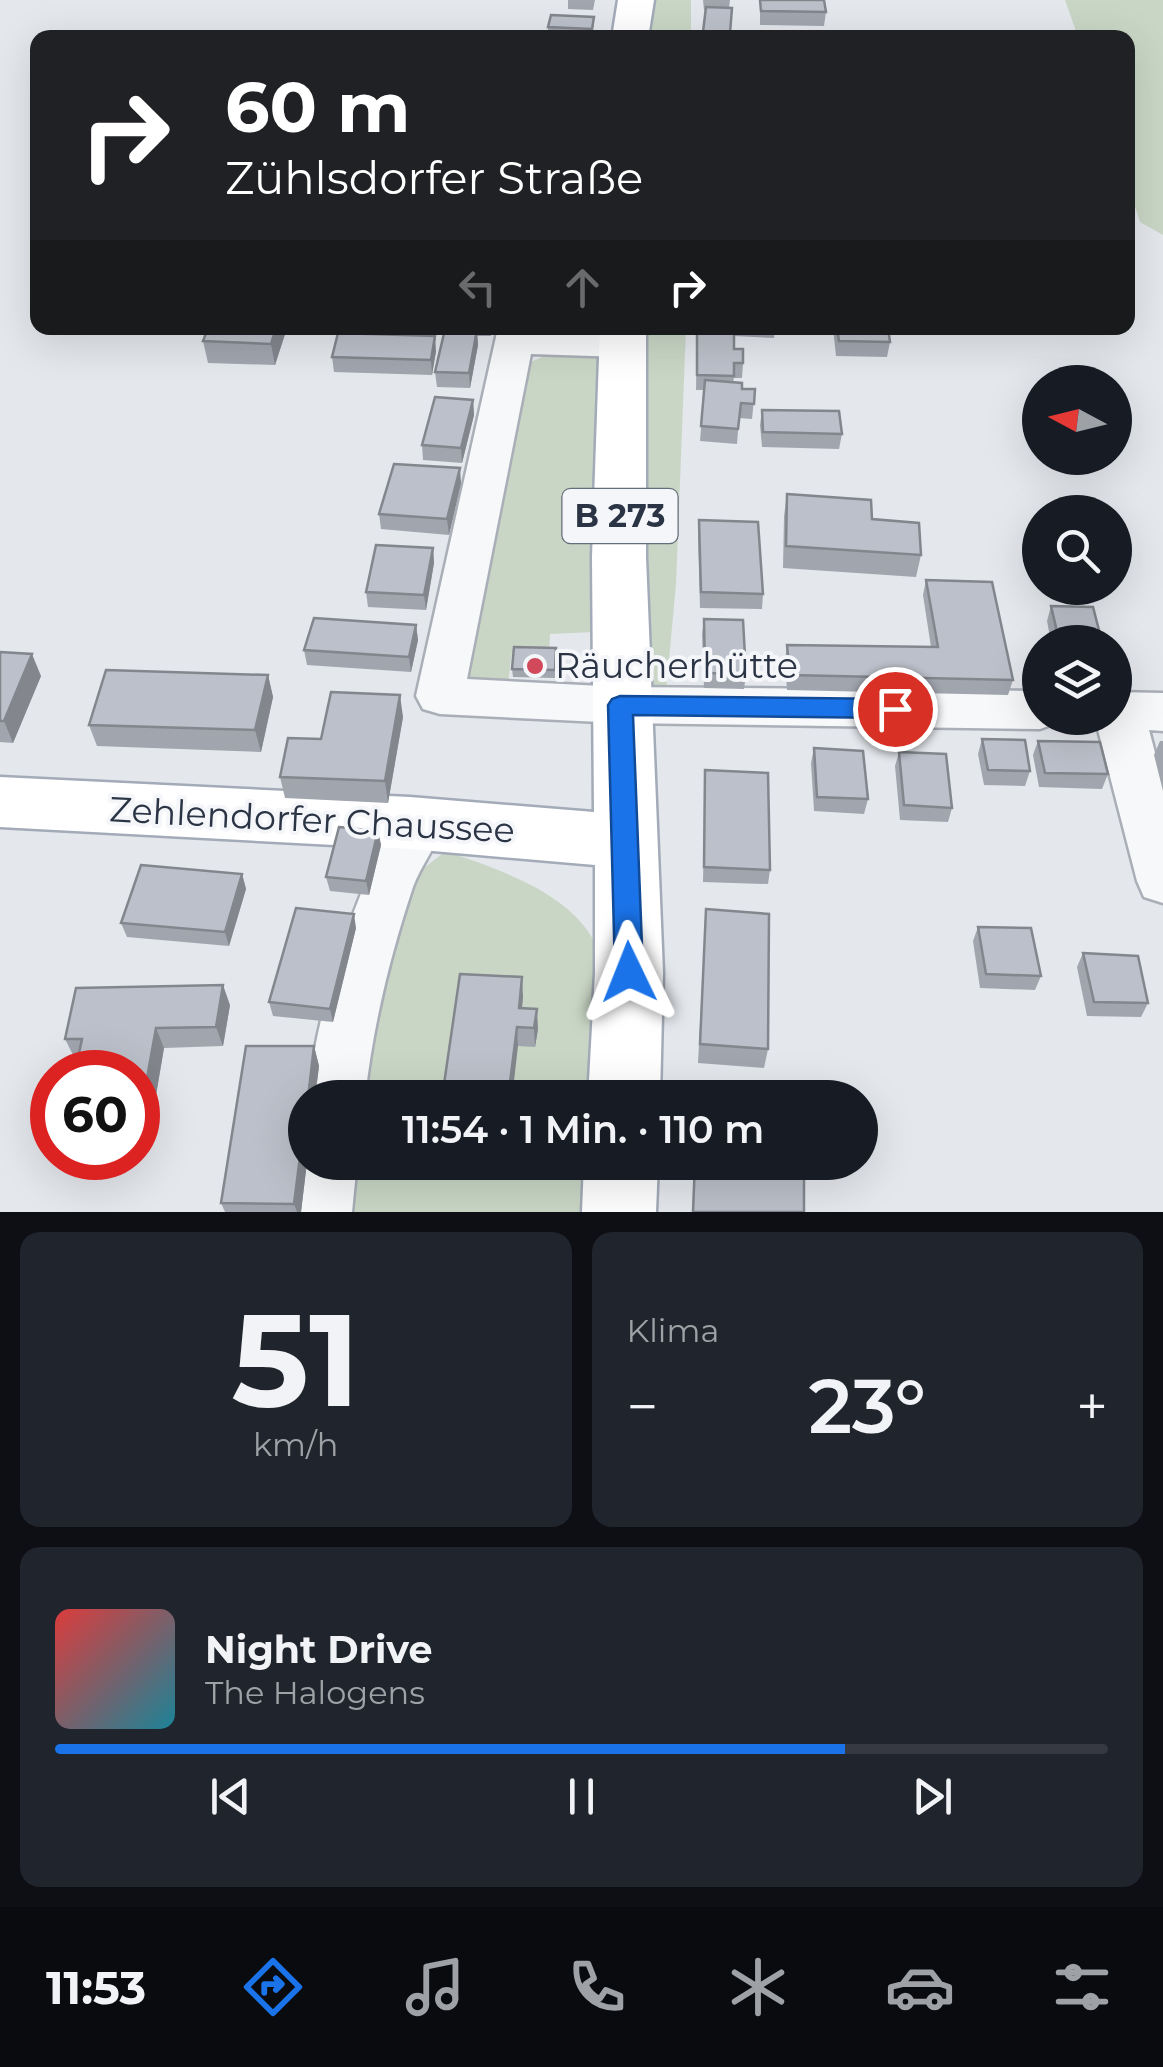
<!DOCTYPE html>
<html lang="de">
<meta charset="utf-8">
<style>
body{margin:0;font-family:Montserrat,sans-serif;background:#20242c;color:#f1f3f6;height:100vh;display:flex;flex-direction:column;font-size:38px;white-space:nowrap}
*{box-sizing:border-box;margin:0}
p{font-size:32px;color:#9ea1a6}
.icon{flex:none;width:55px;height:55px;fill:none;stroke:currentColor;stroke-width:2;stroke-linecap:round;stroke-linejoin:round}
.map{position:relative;height:1212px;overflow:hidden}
.side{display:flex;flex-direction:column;gap:20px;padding:20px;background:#0d0f14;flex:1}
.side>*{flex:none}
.hud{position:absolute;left:30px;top:30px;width:1105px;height:305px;border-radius:20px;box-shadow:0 10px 40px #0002;background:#202124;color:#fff;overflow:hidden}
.needle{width:65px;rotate:277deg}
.fabs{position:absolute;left:1022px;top:365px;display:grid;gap:20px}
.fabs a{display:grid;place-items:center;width:110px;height:110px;border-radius:50%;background:#171b24;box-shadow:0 10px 40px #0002;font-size:50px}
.speed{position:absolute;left:30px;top:1050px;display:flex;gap:20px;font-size:50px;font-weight:700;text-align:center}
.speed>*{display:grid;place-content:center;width:130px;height:130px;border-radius:50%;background:#171b24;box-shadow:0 10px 40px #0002;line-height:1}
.speed .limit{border:15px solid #d22;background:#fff;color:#111}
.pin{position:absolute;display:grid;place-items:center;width:85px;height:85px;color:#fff;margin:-42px;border:5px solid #fff;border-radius:50%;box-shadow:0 2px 10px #0007}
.me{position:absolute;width:110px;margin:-55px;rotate:358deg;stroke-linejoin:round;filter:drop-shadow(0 0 8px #0008)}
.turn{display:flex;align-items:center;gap:35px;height:210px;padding:0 30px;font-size:45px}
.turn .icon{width:130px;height:130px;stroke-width:2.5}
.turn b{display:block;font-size:70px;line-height:85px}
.lanes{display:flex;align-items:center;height:95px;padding:0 30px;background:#0003;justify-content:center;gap:50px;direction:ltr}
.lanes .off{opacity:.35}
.big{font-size:75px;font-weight:600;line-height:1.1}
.side .card{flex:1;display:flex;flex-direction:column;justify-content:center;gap:15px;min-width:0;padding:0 35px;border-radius:20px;background:#20242c}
.side .dial{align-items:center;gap:0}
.dial b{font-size:130px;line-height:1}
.song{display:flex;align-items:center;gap:30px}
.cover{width:120px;height:120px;border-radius:15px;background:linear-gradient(135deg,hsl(0 70% 55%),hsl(190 70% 35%))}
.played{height:10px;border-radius:5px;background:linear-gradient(90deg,#1a73e8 75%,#363941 75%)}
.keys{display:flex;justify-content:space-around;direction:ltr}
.heat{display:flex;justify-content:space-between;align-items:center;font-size:55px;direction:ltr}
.side .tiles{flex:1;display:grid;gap:20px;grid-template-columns:1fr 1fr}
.card:last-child{grid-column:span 2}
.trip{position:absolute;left:288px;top:1080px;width:590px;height:100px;border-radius:50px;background:#171b24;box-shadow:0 10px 40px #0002;font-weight:600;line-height:100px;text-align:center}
.menu{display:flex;height:160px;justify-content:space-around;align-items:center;background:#090b0e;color:#9ea1a6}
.menu .icon{width:70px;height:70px}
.menu .active{color:#1a73e8}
.menu b{font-size:45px;color:#f1f3f6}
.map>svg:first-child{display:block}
.green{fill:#c9d6c5}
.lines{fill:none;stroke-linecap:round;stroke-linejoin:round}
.minor-casing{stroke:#a9aeb7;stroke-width:5}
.major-casing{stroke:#a3abb8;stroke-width:5}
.minor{fill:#f7f8fa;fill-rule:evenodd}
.major{fill:#fff;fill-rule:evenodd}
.wall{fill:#a1a5ae}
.shaded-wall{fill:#83868d}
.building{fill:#bbc0ca;stroke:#83868d;stroke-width:2.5}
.route{fill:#1a73e8;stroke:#114b97;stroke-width:2.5}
.poi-dot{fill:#d1495b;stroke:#f4f6f9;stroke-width:4}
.labels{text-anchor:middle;stroke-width:8;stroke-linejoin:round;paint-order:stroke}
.shield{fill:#f4f6f9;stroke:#676e7b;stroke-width:2.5}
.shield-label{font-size:32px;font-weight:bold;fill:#2b3445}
.poi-label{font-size:35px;fill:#2b3445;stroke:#f4f6f9;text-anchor:start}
.street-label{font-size:35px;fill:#2b3445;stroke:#f4f6f9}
</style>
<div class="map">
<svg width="1163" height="1212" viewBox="0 0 1163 1212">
<rect width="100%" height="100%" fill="#e4e7ec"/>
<path class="green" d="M655,0H691V37H650Z
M1065,0H1163V235L1140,222L1128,185V38L1078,37Z
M643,328H686L676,584L665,703L650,697L634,647Z
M552,352H603L595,632L550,634L549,651L512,652L507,691L473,687L460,660L519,368Z
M446,851C502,871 581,895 601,957C607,975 595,1072 594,1097L349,1098L403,884Z
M340,1163H590L587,1212H336Z"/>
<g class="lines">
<defs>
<path id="minor" d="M498,328L623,333L636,337L642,345L636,353L623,357L531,354L467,679L621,687L1040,691V718H1060L1057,723L1040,729L621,723L440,714L423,709L416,696Z
M1115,692L1163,693V731L1149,730L1163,783V903L1144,897L1137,881L1095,718H1115Z
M417,803L435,809L442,824C437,847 421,865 413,887C390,956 373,1025 365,1098H307C320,995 353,901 399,809Z
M305,1143V1162H357L352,1212H290L297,1162Z"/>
<path id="major" d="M618,0H654L648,38H612Z
M600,328H646V557L663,973L660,1098H588L595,973V865L410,849L0,827V777L410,797L594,812L592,557Z
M584,1162H658L656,1212H582Z"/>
</defs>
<use href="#minor" class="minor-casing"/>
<use href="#major" class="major-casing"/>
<use href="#minor" class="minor"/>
<use href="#major" class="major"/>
</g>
<path class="wall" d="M568,0H595L593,10L568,9Z
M703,0H730L729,8H732L730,38H703L705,10H704Z
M760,0L826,12L824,26L760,25Z
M594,24L592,36L548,34V27Z
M208,328H287L275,365L208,363L203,341Z
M440,328H493L491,336H477L478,345L470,388L437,387L435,372L444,334H440Z
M731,328H775L774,338L734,336V349L743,363L742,378H734L733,382L742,389H755L752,419L739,418L737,444L700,441L704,390H696L697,330L731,331Z
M833,328H888L890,342L887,357L836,356Z
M436,351L432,375L334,372L332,357Z
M473,400L474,415L462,463L423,460L422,445Z
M762,410L842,434L839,449L762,447L760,425Z
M461,483L449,535L381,529L379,514Z
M787,494L872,519L921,555L916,577L783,568L784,516Z
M699,520L763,594L762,609L700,608L698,536Z
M433,548L434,563L426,610L368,607L366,592Z
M926,580L1013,680L1008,695L787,690L785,660L787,645L931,647L923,595Z
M1051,606L1093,607L1101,642H1051L1047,621Z
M704,619L746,674L744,689L704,688L702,634Z
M416,625L418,640L411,672L307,665L304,650Z
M556,648L555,678L513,677L512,669Z
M0,652L41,676L13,743L0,742Z
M268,675L273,697L261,752L97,746L89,725Z
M403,717L388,803L285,798L280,777L321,739Z
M982,739L1030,771L1025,786L984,785L978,754Z
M1038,741L1108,774L1102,789L1039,787L1033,755Z
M1160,741H1163V791L1154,755Z
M814,748L868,799L864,814L814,811L811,763Z
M899,752L952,808L948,822L900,820L895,766Z
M705,770L770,870L768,884L703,882Z
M378,831L381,845L369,895L330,891L326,877Z
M242,874L246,889L229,946L127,937L121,923Z
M706,909L768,1049L764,1068L698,1063Z
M978,927L1041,976L1035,990L980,988L973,941Z
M356,928L333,1022L273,1016L269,1002Z
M1083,953L1148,1003L1141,1017L1087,1016L1077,967Z
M523,997L522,1008L538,1029L535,1047L518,1046L442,1098Z
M230,1005L223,1046L164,1048L149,1136H138V1072L75,1059L65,1039Z
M314,1046L319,1066L315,1098H305V1162H307L301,1212H225L221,1203Z"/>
<path class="shaded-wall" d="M276,328H287L275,365L271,344Z
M477,330L478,345L470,388L469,373Z
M435,336L436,351L432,375L431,360Z
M473,400L474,415L462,463L461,448Z
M460,468L461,483L449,535L447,519Z
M433,548L434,563L426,610L424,595Z
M416,625L418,640L411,672L409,657Z
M32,654L41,676L13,743L4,721Z
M268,675L273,697L261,752L255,730Z
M400,695L403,717L388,803L385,781Z
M378,831L381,845L369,895L366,881Z
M242,874L246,889L229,946L225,932Z
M354,914L356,928L333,1022L330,1009Z
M522,977L523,997L520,1027L519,1008Z
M223,985L230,1005L223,1046L216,1027Z
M537,1009L538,1029L535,1047L534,1028Z
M517,1027L518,1046L512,1098H508Z
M156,1028L164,1048L149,1136L140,1117Z
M314,1046L319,1066L315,1098H308Z
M305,1117V1162H307L301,1212H297L294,1204Z"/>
<path class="building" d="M760,0H824L826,12L761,11Z
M706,7L732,8L730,33L703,32Z
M551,15L594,17L592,29L548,27Z
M474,35L516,38H474Z
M208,328H276L271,344L203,341Z
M731,328H775V330Z
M837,328H888L890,342L839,341Z
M445,329L477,330L469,373L435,372Z
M697,330L734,331V349H743V363H734V376L697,375Z
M338,333L435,336L431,360L332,357Z
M705,380L742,383V389H755L754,404L741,403L738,429L701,426Z
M435,397L473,400L461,448L422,445Z
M762,410L839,411L842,434L763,432Z
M394,464L460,468L447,519L379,514Z
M787,494L871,500L872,519L919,523L921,555L786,546Z
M699,520L758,522L763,594L701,592Z
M376,545L433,548L424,595L366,592Z
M926,580L992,582L1013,680L790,675L787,645L938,647Z
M1051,606L1093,607L1102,642L1059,640Z
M314,618L416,625L409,657L304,650Z
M704,619L743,620L746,674L705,673Z
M514,647L556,648L555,670L512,669Z
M0,652L32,654L4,721H0Z
M106,670L268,675L255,730L89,725Z
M331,692L400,695L385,781L280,777L288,738L321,739Z
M982,739L1025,740L1030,771L988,770Z
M1038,741L1100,742L1108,774L1045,773Z
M814,748L863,751L868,799L817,797Z
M899,752L946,754L952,808L904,805Z
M705,770L768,773L770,870L704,867Z
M339,827L378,831L366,881L326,877Z
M141,865L242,874L225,932L121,923Z
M296,908L354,914L330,1009L269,1002Z
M706,909L769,914L768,1049L700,1044Z
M978,927L1031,928L1041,976L986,974Z
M1083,953L1138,956L1148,1003L1094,1002Z
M460,974L522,977L519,1008L537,1009L534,1028L517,1027L508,1098H442Z
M223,985L216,1027L156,1028L140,1117L138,1118V1072H75L82,1039H65L76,988Z
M246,1046H314L308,1098H305V1117L294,1204L221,1203Z
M695,1162H804V1212H693Z"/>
<path class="route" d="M620,696L895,699L904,702L907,709L904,715L895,718L633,715L643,972L639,981L629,985L619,981L615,972L608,705L612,699Z"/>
<circle class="poi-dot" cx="535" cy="666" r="10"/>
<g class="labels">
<rect class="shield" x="562.5" y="489" width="115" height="54" rx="8"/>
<g class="shield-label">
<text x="620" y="527">B 273</text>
</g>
<g class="poi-label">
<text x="555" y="678">Räucherhütte</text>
</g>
<g class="street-label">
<text transform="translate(312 820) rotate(3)" y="12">Zehlendorfer Chaussee</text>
</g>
</g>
</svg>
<div class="fabs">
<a><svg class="needle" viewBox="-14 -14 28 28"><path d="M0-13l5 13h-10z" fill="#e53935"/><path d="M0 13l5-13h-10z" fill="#9ea1a6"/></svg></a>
<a><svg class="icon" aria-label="search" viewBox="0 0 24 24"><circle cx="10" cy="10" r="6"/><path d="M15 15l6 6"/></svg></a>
<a><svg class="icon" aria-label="layers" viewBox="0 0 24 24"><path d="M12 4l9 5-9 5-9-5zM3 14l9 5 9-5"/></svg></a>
</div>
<div class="speed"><div class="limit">60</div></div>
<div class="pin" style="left:895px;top:709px;background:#d93025"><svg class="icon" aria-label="arrive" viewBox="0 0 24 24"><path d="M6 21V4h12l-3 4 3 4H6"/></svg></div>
<svg class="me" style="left:629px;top:972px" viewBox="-20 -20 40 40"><path d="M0-17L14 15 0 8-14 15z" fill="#1a73e8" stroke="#fff" stroke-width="4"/></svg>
<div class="trip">11:54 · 1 Min. · 110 m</div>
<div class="hud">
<div class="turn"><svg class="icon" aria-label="right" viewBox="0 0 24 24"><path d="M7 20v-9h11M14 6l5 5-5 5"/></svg><div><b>60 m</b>Zühlsdorfer Straße</div></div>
<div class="lanes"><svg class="icon off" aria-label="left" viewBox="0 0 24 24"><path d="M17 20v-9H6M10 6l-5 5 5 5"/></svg><svg class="icon off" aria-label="ahead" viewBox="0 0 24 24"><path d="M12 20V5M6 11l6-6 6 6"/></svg><svg class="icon" aria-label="right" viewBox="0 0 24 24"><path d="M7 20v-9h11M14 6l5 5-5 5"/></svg></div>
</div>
</div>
<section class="side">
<div class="tiles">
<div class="card dial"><b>51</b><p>km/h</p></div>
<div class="card"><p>Klima</p>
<div class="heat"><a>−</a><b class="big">23°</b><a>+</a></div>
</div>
<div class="card">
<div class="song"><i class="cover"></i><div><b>Night Drive</b><p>The Halogens</p></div></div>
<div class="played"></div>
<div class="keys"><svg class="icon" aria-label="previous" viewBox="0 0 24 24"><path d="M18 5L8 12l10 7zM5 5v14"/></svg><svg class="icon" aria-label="pause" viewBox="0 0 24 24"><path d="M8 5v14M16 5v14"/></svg><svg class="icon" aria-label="next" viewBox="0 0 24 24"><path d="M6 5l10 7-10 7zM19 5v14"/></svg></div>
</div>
</div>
</section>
<nav class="menu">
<b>11:53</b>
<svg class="icon active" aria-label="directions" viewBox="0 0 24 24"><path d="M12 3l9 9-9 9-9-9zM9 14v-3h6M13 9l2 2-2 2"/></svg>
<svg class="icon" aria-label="music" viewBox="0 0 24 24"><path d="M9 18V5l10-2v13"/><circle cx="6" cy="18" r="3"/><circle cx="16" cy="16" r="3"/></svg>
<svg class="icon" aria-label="phone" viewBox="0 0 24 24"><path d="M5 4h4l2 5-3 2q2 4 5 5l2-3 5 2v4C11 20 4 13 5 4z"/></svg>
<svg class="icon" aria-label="climate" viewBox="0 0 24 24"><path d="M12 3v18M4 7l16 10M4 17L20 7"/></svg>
<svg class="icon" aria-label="car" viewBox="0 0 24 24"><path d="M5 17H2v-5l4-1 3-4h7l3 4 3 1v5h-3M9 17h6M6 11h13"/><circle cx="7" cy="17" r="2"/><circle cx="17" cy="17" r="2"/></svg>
<svg class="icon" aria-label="filters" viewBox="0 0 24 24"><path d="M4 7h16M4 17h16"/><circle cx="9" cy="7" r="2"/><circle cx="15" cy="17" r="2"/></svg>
</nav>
